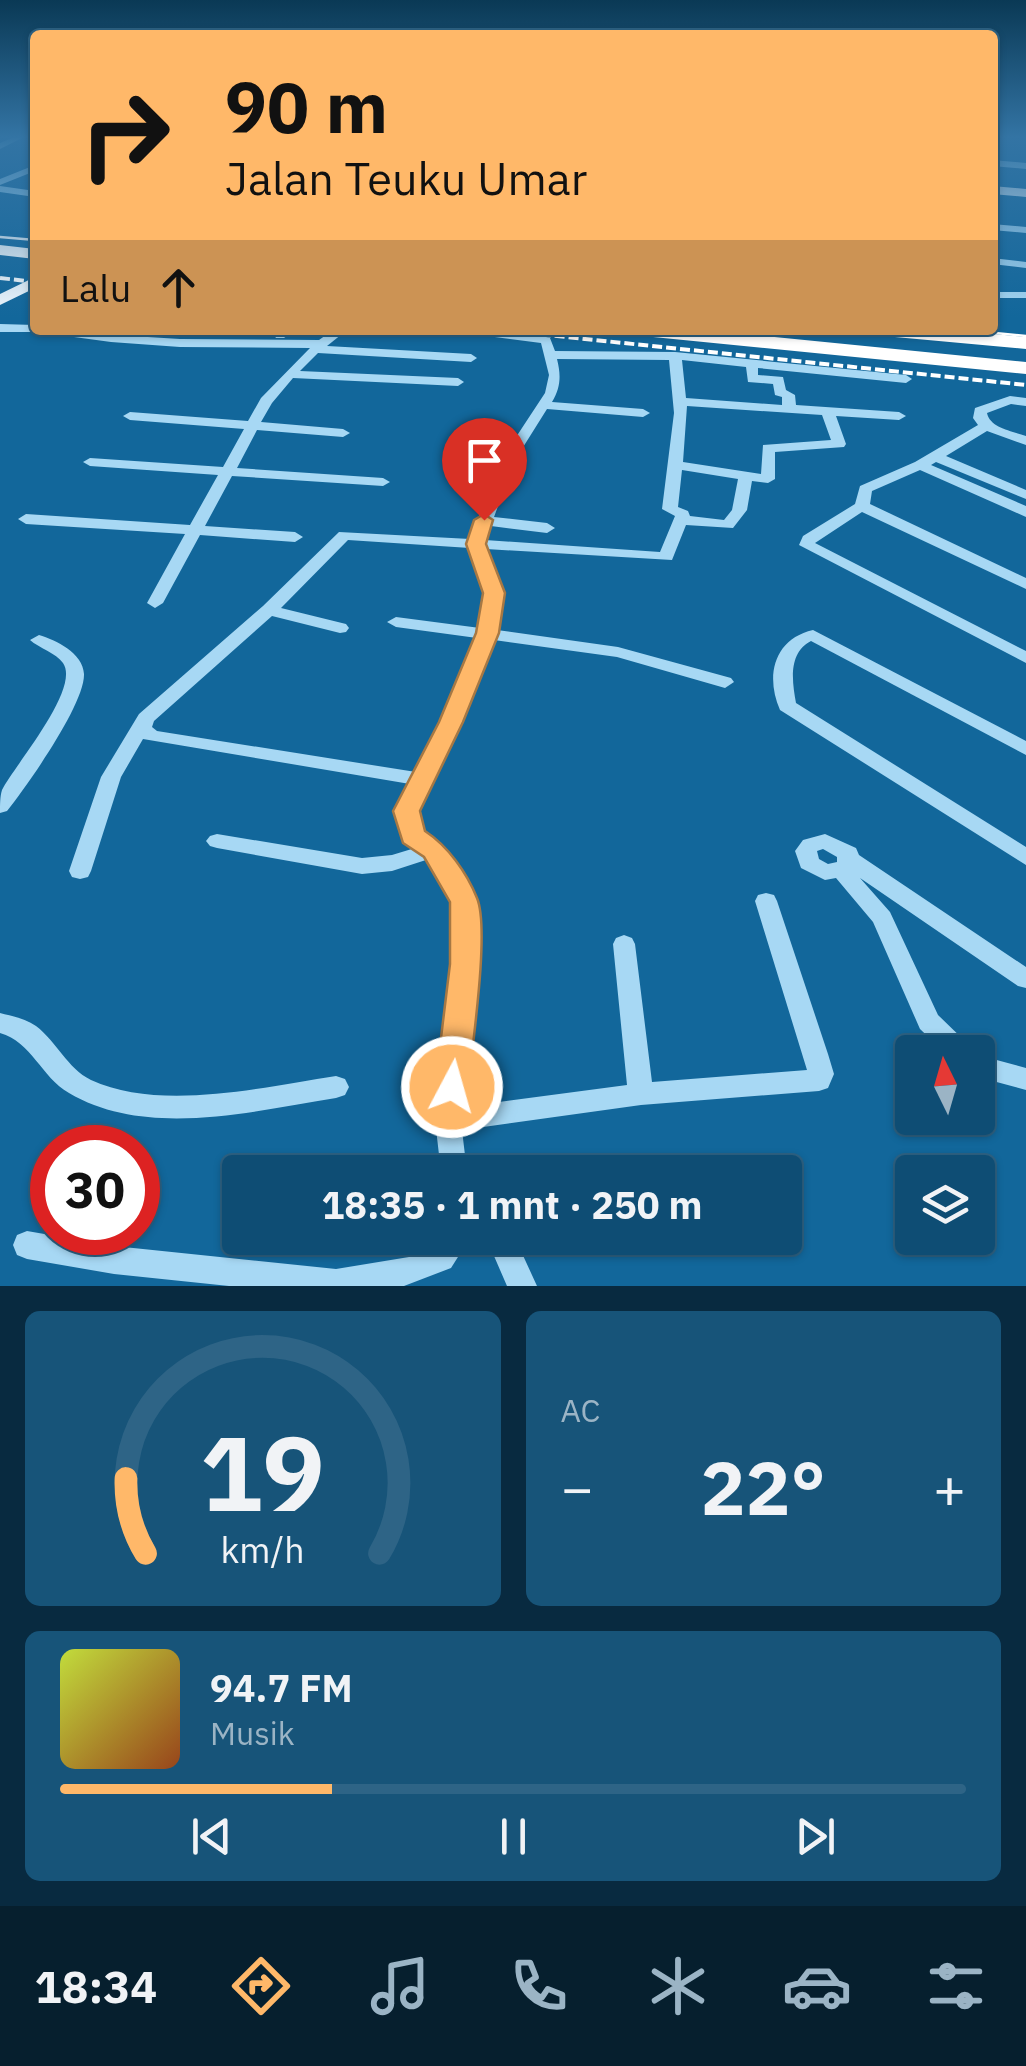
<!DOCTYPE html>
<html lang="id">
<meta charset="utf-8">
<style>
body{margin:0;font-family:"IBM Plex Sans",sans-serif;background:#175479;color:#f1f3f6;height:100vh;display:flex;flex-direction:column;font-size:38px;white-space:nowrap}
*{box-sizing:border-box;margin:0}
p{font-size:32px;color:#9bb4c5}
.icon{flex:none;width:55px;height:55px;fill:none;stroke:currentColor;stroke-width:2;stroke-linecap:round;stroke-linejoin:round}
.map{position:relative;height:1286px;overflow:hidden}
.sheet{display:flex;flex-direction:column;gap:25px;padding:25px;background:#082a40;flex:1}
.sheet>*{flex:none}
.hud{position:absolute;left:30px;top:30px;width:968px;height:305px;border-radius:10px;box-shadow:0 2px 8px #0004,0 0 0 2px #2e6486;background:#ffb869;color:#111;overflow:hidden}
.needle{width:65px;rotate:355deg}
.buttons{position:absolute;left:895px;top:1035px;display:grid;gap:20px}
.buttons a{display:grid;place-items:center;width:100px;height:100px;border-radius:10px;background:#0e4d74;box-shadow:0 2px 8px #0004,0 0 0 2px #2e6486;font-size:50px}
.speed{position:absolute;left:30px;top:1125px;display:flex;gap:20px;font-size:50px;font-weight:700;text-align:center}
.speed>*{display:grid;place-content:center;width:130px;height:130px;border-radius:50%;background:#0e4d74;box-shadow:0 2px 8px #0004,0 0 0 2px #2e6486;line-height:1}
.speed .limit{border:15px solid #d22;background:#fff;color:#111}
.pin{position:absolute;display:grid;place-items:center;width:85px;height:85px;color:#fff;margin:-102px -42px;border-radius:50% 50% 50% 0;rotate:-45deg;box-shadow:0 0 10px #0007}
.pin .icon{rotate:45deg}
.me{position:absolute;width:110px;margin:-55px;rotate:6deg;stroke-linejoin:round;filter:drop-shadow(0 0 8px #0008)}
.turn{display:flex;align-items:center;gap:35px;height:210px;padding:0 30px;font-size:45px}
.turn .icon{width:130px;height:130px;stroke-width:2.5}
.turn b{display:block;font-size:70px;line-height:85px}
.then{display:flex;align-items:center;height:95px;padding:0 30px;background:#0003;gap:20px;font-size:38px}
.big{font-size:75px;font-weight:700;line-height:1.1}
.sheet .widget{flex:1;display:flex;flex-direction:column;justify-content:center;gap:15px;min-width:0;padding:0 35px;border-radius:15px;background:#175479}
.sheet .dial{align-items:center;gap:0}
.dial svg{height:260px;overflow:visible;fill:none;stroke:#2e6486;stroke-width:7;stroke-linecap:round;text-anchor:middle}
.dial text{fill:#f1f3f6;stroke:none}
.song{display:flex;align-items:center;gap:30px}
.cover{width:120px;height:120px;border-radius:15px;background:linear-gradient(135deg,hsl(70 70% 55%),hsl(20 70% 35%))}
.played{height:10px;border-radius:5px;background:linear-gradient(90deg,#ffb869 30%,#2e6486 30%)}
.keys{display:flex;justify-content:space-around;direction:ltr}
.heat{display:flex;justify-content:space-between;align-items:center;font-size:55px;direction:ltr}
.sheet .tiles{flex:1;display:grid;gap:25px;grid-template-columns:1fr 1fr}
.widget:last-child{grid-column:span 2}
.trip{position:absolute;left:222px;top:1155px;width:580px;height:100px;border-radius:10px;background:#0e4d74;box-shadow:0 2px 8px #0004,0 0 0 2px #2e6486;font-weight:700;line-height:100px;text-align:center}
.tab-bar{display:flex;height:160px;justify-content:space-around;align-items:center;background:#061f2e;color:#9bb4c5}
.tab-bar .icon{width:70px;height:70px}
.tab-bar .selected{color:#ffb869}
.tab-bar b{font-size:45px;color:#f1f3f6}
.map>svg:first-child{display:block}
.lines{fill:none;stroke-linecap:round;stroke-linejoin:round}
.minor{fill:#a7d8f4;fill-rule:evenodd}
.major{fill:#f3faff;fill-rule:evenodd}
.highway{fill:#fff;fill-rule:evenodd}
.tram{stroke:#fff;stroke-width:2.5}
.rail{stroke:#fff;stroke-width:4;stroke-dasharray:10 4;stroke-linecap:butt}
.route{fill:#ffb869;stroke:#a67844;stroke-width:2.5}
</style>
<div class="map">
<svg width="1026" height="1286" viewBox="0 0 1026 1286">
<rect width="100%" height="100%" fill="#12679b"/>
<g class="lines">
<path class="minor" d="M12,138H22L0,149V143Z
M992,160L1026,163V169L992,166Z
M35,165V171L0,185V179Z
M0,186L35,191V197L0,192Z
M992,224L1026,227V233L992,230Z
M992,258L1026,262V268L992,264Z
M992,292H1026V298H992Z
M0,324L35,325V330L180,339L319,340L333,330H347L327,346L471,354L477,358L471,362L318,353L300,371L458,378L464,382L458,386L293,378L272,403L261,422L343,429L350,433L343,437L257,430L237,468L383,478L390,482L383,486L232,476L205,526L295,532L303,537L295,542L200,535L163,603L155,608L147,603L185,534L26,524L18,519L26,514L190,525L218,475L90,466L83,462L90,458L223,467L244,429L130,420L123,416L130,412L248,421L261,398L310,348L180,347L111,342L37,332H0Z
M280,330H295L284,338H276L274,335Z
M466,330L523,331L550,338L555,351L675,352L906,375L912,379L906,383L758,368V375L783,377L786,390L795,395L796,405L899,412L906,416L899,420L836,416L846,444L844,447L775,452V479L768,483L752,481L747,510L733,528L686,525L672,560L486,549L502,593L497,630L618,647L731,678L734,682L725,688L617,657L494,640L460,722L416,811L422,832L442,845L476,902L477,964L462,1107L627,1085L613,944L616,938L624,935L632,938L635,944L652,1082L807,1070L755,901L758,895L766,893L774,895L777,901L828,1054L834,1074L828,1088L819,1091L641,1105L462,1130L467,1172H441L435,1120L453,964L454,902L429,859L392,871L362,874L217,848L210,846L206,841L210,836L217,834L362,858L392,855L415,848L401,836L396,811L410,784L143,739L121,777L91,871L88,877L80,879L72,877L69,871L101,777L139,714L263,606L339,532L470,539L501,460L545,393L549,375L541,343L472,334ZM557,359L669,360L674,413L662,509L675,516L660,552L485,540L491,526L547,533L555,528L547,523L494,517L515,460L547,409L643,417L650,413L643,409L552,402C561,387 561,375 557,359ZM682,360L746,367L748,382L773,384L775,395L782,397V405L686,398ZM687,406L822,415L831,440L763,445L761,474L683,462ZM682,470L738,479L732,510L724,520L690,516L688,511L678,507ZM348,540L470,548L486,593L480,628L396,617L387,622L396,627L477,638L442,722L416,772L157,731L152,727L154,721L272,616L340,633L346,632L349,628L346,624L281,608Z
M1010,396L1026,398V406L1011,404L987,413C990,428 1012,431 1026,436V445L987,431L946,456L1026,490V499L936,462L931,465L1026,506V517L920,470L872,491L870,504L1026,578V589L862,512L815,543L1026,651V663L799,545L803,536L855,504L860,486L915,462L978,425L973,418L975,408Z
M813,630L1026,741V755L811,641C788,653 792,681 796,703L1026,847V865L780,710C765,676 774,639 813,630Z
M39,635C56,640 83,653 84,674C85,704 27,786 7,811L0,813C0,805 0,796 2,790C14,766 81,689 63,663C56,653 39,648 30,640Z
M825,834L856,848L859,855L1026,967V988L1018,986L860,878L890,912L938,1015L969,1045L972,1052H944L920,1029L873,922L836,878L825,880L801,868L795,851L803,840ZM823,849L837,857V862L828,864L819,859L817,851Z
M0,1013C12,1016 26,1019 36,1026C57,1042 67,1068 91,1080C160,1112 264,1087 336,1076L345,1079L349,1087L345,1095L336,1098C253,1111 147,1139 69,1093C41,1077 32,1042 0,1033Z
M978,1055L1026,1068V1090L978,1077Z
M27,1231L114,1246L336,1269L409,1257L431,1248L439,1238H470L451,1268L404,1286H229L114,1274L27,1259L17,1255L13,1245L17,1235Z
M480,1238H515L537,1286H507L494,1256L484,1248Z"/>
<path class="major" d="M992,186L1026,189V197L992,194Z
M35,277V288L0,305V294Z"/>
<path class="highway" d="M0,245L35,249V259L0,255Z
M633,330H705L1026,362V374L643,336Z
M874,330H951L1026,337V349L884,336Z"/>
<path class="tram" d="M0,237L35,240
M965,330L1026,336"/>
<path class="rail" d="M0,278L35,282
M499,330L1026,385"/>
</g>
<linearGradient id="sky" x2="0" y2="1"><stop stop-color="#0a3955"/><stop offset="0.43" stop-color="#3374a4"/><stop offset="1" stop-color="#3374a4" stop-opacity="0"/></linearGradient>
<rect width="1026" height="318" fill="url(#sky)"/>
<path class="route" d="M484,514L493,520L486,544L505,593L499,633L463,722L420,811L425,831C448,846 467,873 477,898C490,929 472,1048 468,1087L464,1097L452,1101L440,1097L435,1087L450,964V902L424,857L403,843L393,811L439,722L476,633L483,593L466,544L474,520Z"/>
</svg>
<div class="buttons">
<a><svg class="needle" viewBox="-14 -14 28 28"><path d="M0-13l5 13h-10z" fill="#e53935"/><path d="M0 13l5-13h-10z" fill="#9bb4c5"/></svg></a>
<a><svg class="icon" aria-label="layers" viewBox="0 0 24 24"><path d="M12 4l9 5-9 5-9-5zM3 14l9 5 9-5"/></svg></a>
</div>
<div class="speed"><div class="limit">30</div></div>
<div class="pin" style="left:484px;top:520px;background:#d93025"><svg class="icon" aria-label="arrive" viewBox="0 0 24 24"><path d="M6 21V4h12l-3 4 3 4H6"/></svg></div>
<svg class="me" style="left:452px;top:1087px" viewBox="-20 -20 40 40"><circle r="17" fill="#ffb869" stroke="#fff" stroke-width="3"/><path d="M0-11L8 9 0 5-8 9z" fill="#fff"/></svg>
<div class="trip">18:35 · 1 mnt · 250 m</div>
<div class="hud">
<div class="turn"><svg class="icon" aria-label="right" viewBox="0 0 24 24"><path d="M7 20v-9h11M14 6l5 5-5 5"/></svg><div><b>90 m</b>Jalan Teuku Umar</div></div>
<div class="then">Lalu<svg class="icon" aria-label="ahead" viewBox="0 0 24 24"><path d="M12 20V5M6 11l6-6 6 6"/></svg></div>
</div>
</div>
<section class="sheet">
<div class="tiles">
<div class="widget dial"><svg viewBox="0 0 100 80">
<path d="M14 69A42 42 0 1 1 86 69"/>
<path d="M14 69A42 42 0 0 1 8 46" stroke="#ffb869"/>
<text x="50" y="56" font-size="32" font-weight="700">19</text>
<text x="50" y="72" font-size="11">km/h</text>
</svg></div>
<div class="widget"><p>AC</p>
<div class="heat"><a>−</a><b class="big">22°</b><a>+</a></div>
</div>
<div class="widget">
<div class="song"><i class="cover"></i><div><b>94.7 FM</b><p>Musik</p></div></div>
<div class="played"></div>
<div class="keys"><svg class="icon" aria-label="previous" viewBox="0 0 24 24"><path d="M18 5L8 12l10 7zM5 5v14"/></svg><svg class="icon" aria-label="pause" viewBox="0 0 24 24"><path d="M8 5v14M16 5v14"/></svg><svg class="icon" aria-label="next" viewBox="0 0 24 24"><path d="M6 5l10 7-10 7zM19 5v14"/></svg></div>
</div>
</div>
</section>
<nav class="tab-bar">
<b>18:34</b>
<svg class="icon selected" aria-label="directions" viewBox="0 0 24 24"><path d="M12 3l9 9-9 9-9-9zM9 14v-3h6M13 9l2 2-2 2"/></svg>
<svg class="icon" aria-label="music" viewBox="0 0 24 24"><path d="M9 18V5l10-2v13"/><circle cx="6" cy="18" r="3"/><circle cx="16" cy="16" r="3"/></svg>
<svg class="icon" aria-label="phone" viewBox="0 0 24 24"><path d="M5 4h4l2 5-3 2q2 4 5 5l2-3 5 2v4C11 20 4 13 5 4z"/></svg>
<svg class="icon" aria-label="climate" viewBox="0 0 24 24"><path d="M12 3v18M4 7l16 10M4 17L20 7"/></svg>
<svg class="icon" aria-label="car" viewBox="0 0 24 24"><path d="M5 17H2v-5l4-1 3-4h7l3 4 3 1v5h-3M9 17h6M6 11h13"/><circle cx="7" cy="17" r="2"/><circle cx="17" cy="17" r="2"/></svg>
<svg class="icon" aria-label="filters" viewBox="0 0 24 24"><path d="M4 7h16M4 17h16"/><circle cx="9" cy="7" r="2"/><circle cx="15" cy="17" r="2"/></svg>
</nav>
